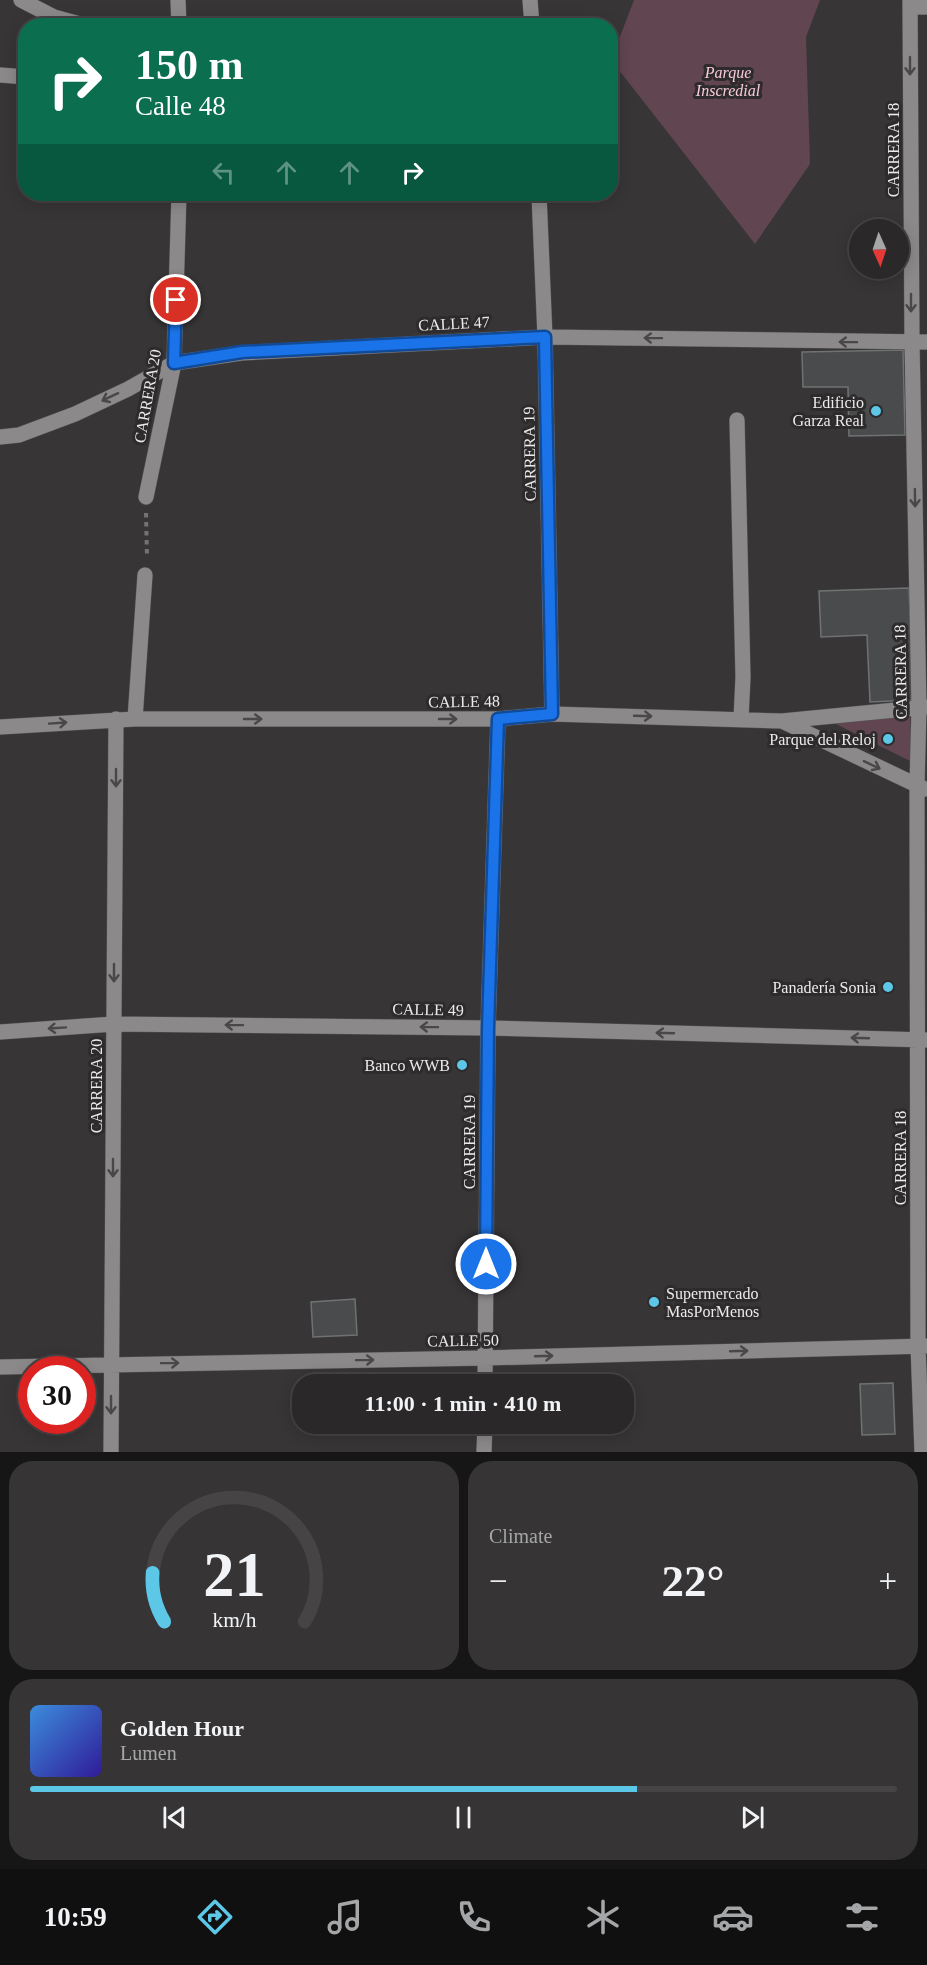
<!DOCTYPE html>
<meta charset="utf-8">
<style>
body{margin:0;font-family:Georgia,serif;background:#363434;color:#f1f3f6;height:100vh;display:flex;flex-direction:column;font-size:22px;white-space:nowrap}
*{box-sizing:border-box;margin:0}
p{font-size:20px;color:#a5a6a8}
.icon{flex:none;width:33px;height:33px;fill:none;stroke:currentColor;stroke-width:2;stroke-linecap:round;stroke-linejoin:round}
.map{position:relative;height:1452px;overflow:hidden}
.panel{display:flex;flex-direction:column;gap:9px;padding:9px;background:#171616;flex:1}
.panel>*{flex:none}
.banner{position:absolute;left:18px;top:18px;width:600px;height:183px;border-radius:24px;box-shadow:0 3px 15px #0003,0 0 0 2px #464445;background:#0b6e4f;color:#fff;overflow:hidden}
.needle{width:39px;rotate:177deg}
.buttons{position:absolute;left:849px;top:219px;display:grid;gap:12px}
.buttons a{display:grid;place-items:center;width:60px;height:60px;border-radius:50%;background:#2a2828;box-shadow:0 3px 15px #0003,0 0 0 2px #464445;font-size:30px}
.speed{position:absolute;left:18px;top:1356px;display:flex;gap:12px;font-size:30px;font-weight:700;text-align:center}
.speed>*{display:grid;place-content:center;width:78px;height:78px;border-radius:50%;background:#2a2828;box-shadow:0 3px 15px #0003,0 0 0 2px #464445;line-height:1}
.speed .limit{border:9px solid #d22;background:#fff;color:#111}
.pin{position:absolute;display:grid;place-items:center;width:51px;height:51px;color:#fff;margin:-26px;border:3px solid #fff;border-radius:50%;box-shadow:0 2px 6px #0007}
.me{position:absolute;width:66px;margin:-33px;rotate:0deg;stroke-linejoin:round;filter:drop-shadow(0 0 4px #0008)}
.turn{display:flex;align-items:center;gap:21px;height:126px;padding:0 18px;font-size:27px}
.turn .icon{width:78px;height:78px;stroke-width:2.5}
.turn b{display:block;font-size:42px;line-height:51px}
.lanes{display:flex;align-items:center;height:57px;padding:0 18px;background:#0003;justify-content:center;gap:30px;direction:ltr}
.lanes .off{opacity:.35}
.big{font-size:45px;font-weight:800;line-height:1.1}
.panel .tile{flex:1;display:flex;flex-direction:column;justify-content:center;gap:9px;min-width:0;padding:0 21px;border-radius:24px;background:#363434}
.panel .dial{align-items:center;gap:0}
.dial svg{height:156px;overflow:visible;fill:none;stroke:#464445;stroke-width:7;stroke-linecap:round;text-anchor:middle}
.dial text{fill:#f1f3f6;stroke:none}
.song{display:flex;align-items:center;gap:18px}
.cover{width:72px;height:72px;border-radius:9px;background:linear-gradient(135deg,hsl(210 70% 55%),hsl(250 70% 35%))}
.played{height:6px;border-radius:3px;background:linear-gradient(90deg,#5cc7e7 70%,#464445 70%)}
.keys{display:flex;justify-content:space-around;direction:ltr}
.heat{display:flex;justify-content:space-between;align-items:center;font-size:33px;direction:ltr}
.panel .tiles{flex:1;display:grid;gap:9px;grid-template-columns:1fr 1fr}
.tile:last-child{grid-column:span 2}
.trip{position:absolute;left:292px;top:1374px;width:342px;height:60px;border-radius:24px;background:#2a2828;box-shadow:0 3px 15px #0003,0 0 0 2px #464445;font-weight:800;line-height:60px;text-align:center}
.menu{display:flex;height:96px;justify-content:space-around;align-items:center;background:#111010;color:#a5a6a8}
.menu .icon{width:42px;height:42px}
.menu .current{color:#5cc7e7}
.menu b{font-size:27px;color:#f1f3f6}
.map>svg:first-child{display:block}
.green{fill:#614550}
.building{fill:#494b4c;stroke:#6f7273;stroke-width:1.5}
.lines{fill:none;stroke-linecap:round;stroke-linejoin:round}
.minor-casing{stroke:#545253;stroke-width:16}
.path{stroke:#747273;stroke-width:4;stroke-dasharray:4.5 4.5;stroke-linecap:butt}
.minor{stroke:#8c898a;stroke-width:15}
.oneway{stroke:#4a4748}
.route-casing{stroke:#114b97;stroke-width:15}
.route{stroke:#1a73e8;stroke-width:10}
.poi-dot{fill:#5cc7e7;stroke:#2e2b2c;stroke-width:2}
.labels{text-anchor:middle;stroke-width:6;stroke-linejoin:round;paint-order:stroke}
.park-label{font-size:16px;font-style:italic;fill:#f8c9db;stroke:#2e2b2c}
.street-label{font-size:16px;fill:#eceaeb;stroke:#2e2b2c}
.poi-label{font-size:16px;fill:#eceaeb;stroke:#2e2b2c;text-anchor:end}
</style>
<div class="map">
<svg width="927" height="1452" viewBox="0 0 927 1452">
<rect width="100%" height="100%" fill="#383536"/>
<path class="green" d="M634,0H820L806,37L810,164L755,244L611,60Z
M910,713L912,762L820,716Z"/>
<path class="building" d="M903,350L905,435L849,436L848,387H803L802,352Z
M909,588L913,700L870,702L867,635L821,637L819,591Z
M355,1299L357,1335L313,1337L311,1302Z
M893,1383L895,1434L862,1435L860,1384Z"/>
<g class="lines">
<defs>
<path id="minor" d="M21,0L54,17L87,26
M178,0L179,26
M530,0L532,26
M910,0L912,343L919,708L917,786L918,1346L922,1452
M910,7H927
M0,75L26,77
M539,194L545,337L552,714
M737,420L743,677L741,719
M0,437L19,435L75,414L128,389L174,363L241,353L545,337L927,342
M146,497L174,363L179,194
M135,719L145,575
M782,721L925,789
M0,727L135,719H498L552,714L782,721L927,707
M0,1032L114,1024L488,1028L927,1040
M0,1367L485,1358L927,1346
M485,1384L488,1028L498,719
M111,1452L116,719
M484,1452L485,1424"/>
</defs>
<use href="#minor" class="minor-casing"/>
<path class="path" d="M146,513L147,557"/>
<use href="#minor" class="minor"/>
</g>
<defs><path id="oneway-shaft" d="M-6 0H5M1.5-3L5.5 0L1.5 3" fill="none" stroke-width="1.6" stroke-linecap="round" stroke-linejoin="round" transform="scale(1.5)"/></defs>
<g class="oneway">
<use href="#oneway-shaft" transform="translate(910 66) rotate(90)"/>
<use href="#oneway-shaft" transform="translate(911 303) rotate(90)"/>
<use href="#oneway-shaft" transform="translate(653 338) rotate(-179)"/>
<use href="#oneway-shaft" transform="translate(848 342) rotate(-179)"/>
<use href="#oneway-shaft" transform="translate(110 397) rotate(155)"/>
<use href="#oneway-shaft" transform="translate(915 498) rotate(89)"/>
<use href="#oneway-shaft" transform="translate(643 716) rotate(2)"/>
<use href="#oneway-shaft" transform="translate(253 719)"/>
<use href="#oneway-shaft" transform="translate(448 719)"/>
<use href="#oneway-shaft" transform="translate(58 723) rotate(-4)"/>
<use href="#oneway-shaft" transform="translate(872 765) rotate(26)"/>
<use href="#oneway-shaft" transform="translate(116 778) rotate(90)"/>
<use href="#oneway-shaft" transform="translate(114 973) rotate(90)"/>
<use href="#oneway-shaft" transform="translate(234 1025) rotate(-179)"/>
<use href="#oneway-shaft" transform="translate(429 1027) rotate(-179)"/>
<use href="#oneway-shaft" transform="translate(57 1028) rotate(176)"/>
<use href="#oneway-shaft" transform="translate(665 1033) rotate(-178)"/>
<use href="#oneway-shaft" transform="translate(860 1038) rotate(-178)"/>
<use href="#oneway-shaft" transform="translate(113 1168) rotate(90)"/>
<use href="#oneway-shaft" transform="translate(739 1351) rotate(-2)"/>
<use href="#oneway-shaft" transform="translate(544 1356) rotate(-2)"/>
<use href="#oneway-shaft" transform="translate(365 1360) rotate(-1)"/>
<use href="#oneway-shaft" transform="translate(170 1363) rotate(-1)"/>
<use href="#oneway-shaft" transform="translate(111 1405) rotate(90)"/>
</g>
<g class="lines">
<defs>
<path id="route" d="M176,300L174,363L242,352L545,337L552,714L498,719L488,1028L486,1264"/>
</defs>
<use href="#route" class="route-casing"/>
<use href="#route" class="route"/>
</g>
<g class="poi-dot">
<circle cx="876" cy="411" r="6"/>
<circle cx="888" cy="739" r="6"/>
<circle cx="888" cy="987" r="6"/>
<circle cx="462" cy="1065" r="6"/>
<circle cx="654" cy="1302" r="6"/>
</g>
<g class="labels">
<g class="park-label">
<text x="728" y="78">Parque<tspan x="728" dy="18">Inscredial</tspan></text>
</g>
<g class="street-label">
<text transform="translate(893 150) rotate(-90)" y="6">CARRERA 18</text>
<text transform="translate(454 323) rotate(-3)" y="6">CALLE 47</text>
<text transform="translate(147 396) rotate(-80)" y="6">CARRERA 20</text>
<text transform="translate(529 454) rotate(-91)" y="6">CARRERA 19</text>
<text transform="translate(900 672) rotate(-91)" y="6">CARRERA 18</text>
<text transform="translate(464 701) rotate(-1)" y="6">CALLE 48</text>
<text transform="translate(428 1009) rotate(1)" y="6">CALLE 49</text>
<text transform="translate(96 1086) rotate(-90)" y="6">CARRERA 20</text>
<text transform="translate(469 1142) rotate(-90)" y="6">CARRERA 19</text>
<text transform="translate(900 1158) rotate(-90)" y="6">CARRERA 18</text>
<text transform="translate(463 1340) rotate(-1)" y="6">CALLE 50</text>
</g>
<g class="poi-label">
<text x="864" y="408">Edificio<tspan x="864" dy="18">Garza Real</tspan></text>
<text x="876" y="745">Parque del Reloj</text>
<text x="876" y="993">Panadería Sonia</text>
<text x="450" y="1071">Banco WWB</text>
<text x="666" y="1299" text-anchor="start">Supermercado<tspan x="666" dy="18">MasPorMenos</tspan></text>
</g>
</g>
</svg>
<div class="buttons">
<a><svg class="needle" viewBox="-14 -14 28 28"><path d="M0-13l5 13h-10z" fill="#e53935"/><path d="M0 13l5-13h-10z" fill="#a5a6a8"/></svg></a>
</div>
<div class="speed"><div class="limit">30</div></div>
<div class="pin" style="left:176px;top:300px;background:#d93025"><svg class="icon" aria-label="arrive" viewBox="0 0 24 24"><path d="M6 21V4h12l-3 4 3 4H6"/></svg></div>
<svg class="me" style="left:486px;top:1264px" viewBox="-20 -20 40 40"><circle r="17" fill="#1a73e8" stroke="#fff" stroke-width="3"/><path d="M0-11L8 9 0 5-8 9z" fill="#fff"/></svg>
<div class="trip">11:00 · 1 min · 410 m</div>
<div class="banner">
<div class="turn"><svg class="icon" aria-label="right" viewBox="0 0 24 24"><path d="M7 20v-9h11M14 6l5 5-5 5"/></svg><div><b>150 m</b>Calle 48</div></div>
<div class="lanes"><svg class="icon off" aria-label="left" viewBox="0 0 24 24"><path d="M17 20v-9H6M10 6l-5 5 5 5"/></svg><svg class="icon off" aria-label="ahead" viewBox="0 0 24 24"><path d="M12 20V5M6 11l6-6 6 6"/></svg><svg class="icon off" aria-label="ahead" viewBox="0 0 24 24"><path d="M12 20V5M6 11l6-6 6 6"/></svg><svg class="icon" aria-label="right" viewBox="0 0 24 24"><path d="M7 20v-9h11M14 6l5 5-5 5"/></svg></div>
</div>
</div>
<section class="panel">
<div class="tiles">
<div class="tile dial"><svg viewBox="0 0 100 80">
<path d="M14 69A42 42 0 1 1 86 69"/>
<path d="M14 69A42 42 0 0 1 8 44" stroke="#5cc7e7"/>
<text x="50" y="56" font-size="32" font-weight="700">21</text>
<text x="50" y="72" font-size="11">km/h</text>
</svg></div>
<div class="tile"><p>Climate</p>
<div class="heat"><a>−</a><b class="big">22°</b><a>+</a></div>
</div>
<div class="tile">
<div class="song"><i class="cover"></i><div><b>Golden Hour</b><p>Lumen</p></div></div>
<div class="played"></div>
<div class="keys"><svg class="icon" aria-label="previous" viewBox="0 0 24 24"><path d="M18 5L8 12l10 7zM5 5v14"/></svg><svg class="icon" aria-label="pause" viewBox="0 0 24 24"><path d="M8 5v14M16 5v14"/></svg><svg class="icon" aria-label="next" viewBox="0 0 24 24"><path d="M6 5l10 7-10 7zM19 5v14"/></svg></div>
</div>
</div>
</section>
<nav class="menu">
<b>10:59</b>
<svg class="icon current" aria-label="directions" viewBox="0 0 24 24"><path d="M12 3l9 9-9 9-9-9zM9 14v-3h6M13 9l2 2-2 2"/></svg>
<svg class="icon" aria-label="music" viewBox="0 0 24 24"><path d="M9 18V5l10-2v13"/><circle cx="6" cy="18" r="3"/><circle cx="16" cy="16" r="3"/></svg>
<svg class="icon" aria-label="phone" viewBox="0 0 24 24"><path d="M5 4h4l2 5-3 2q2 4 5 5l2-3 5 2v4C11 20 4 13 5 4z"/></svg>
<svg class="icon" aria-label="climate" viewBox="0 0 24 24"><path d="M12 3v18M4 7l16 10M4 17L20 7"/></svg>
<svg class="icon" aria-label="car" viewBox="0 0 24 24"><path d="M5 17H2v-5l4-1 3-4h7l3 4 3 1v5h-3M9 17h6M6 11h13"/><circle cx="7" cy="17" r="2"/><circle cx="17" cy="17" r="2"/></svg>
<svg class="icon" aria-label="filters" viewBox="0 0 24 24"><path d="M4 7h16M4 17h16"/><circle cx="9" cy="7" r="2"/><circle cx="15" cy="17" r="2"/></svg>
</nav>
